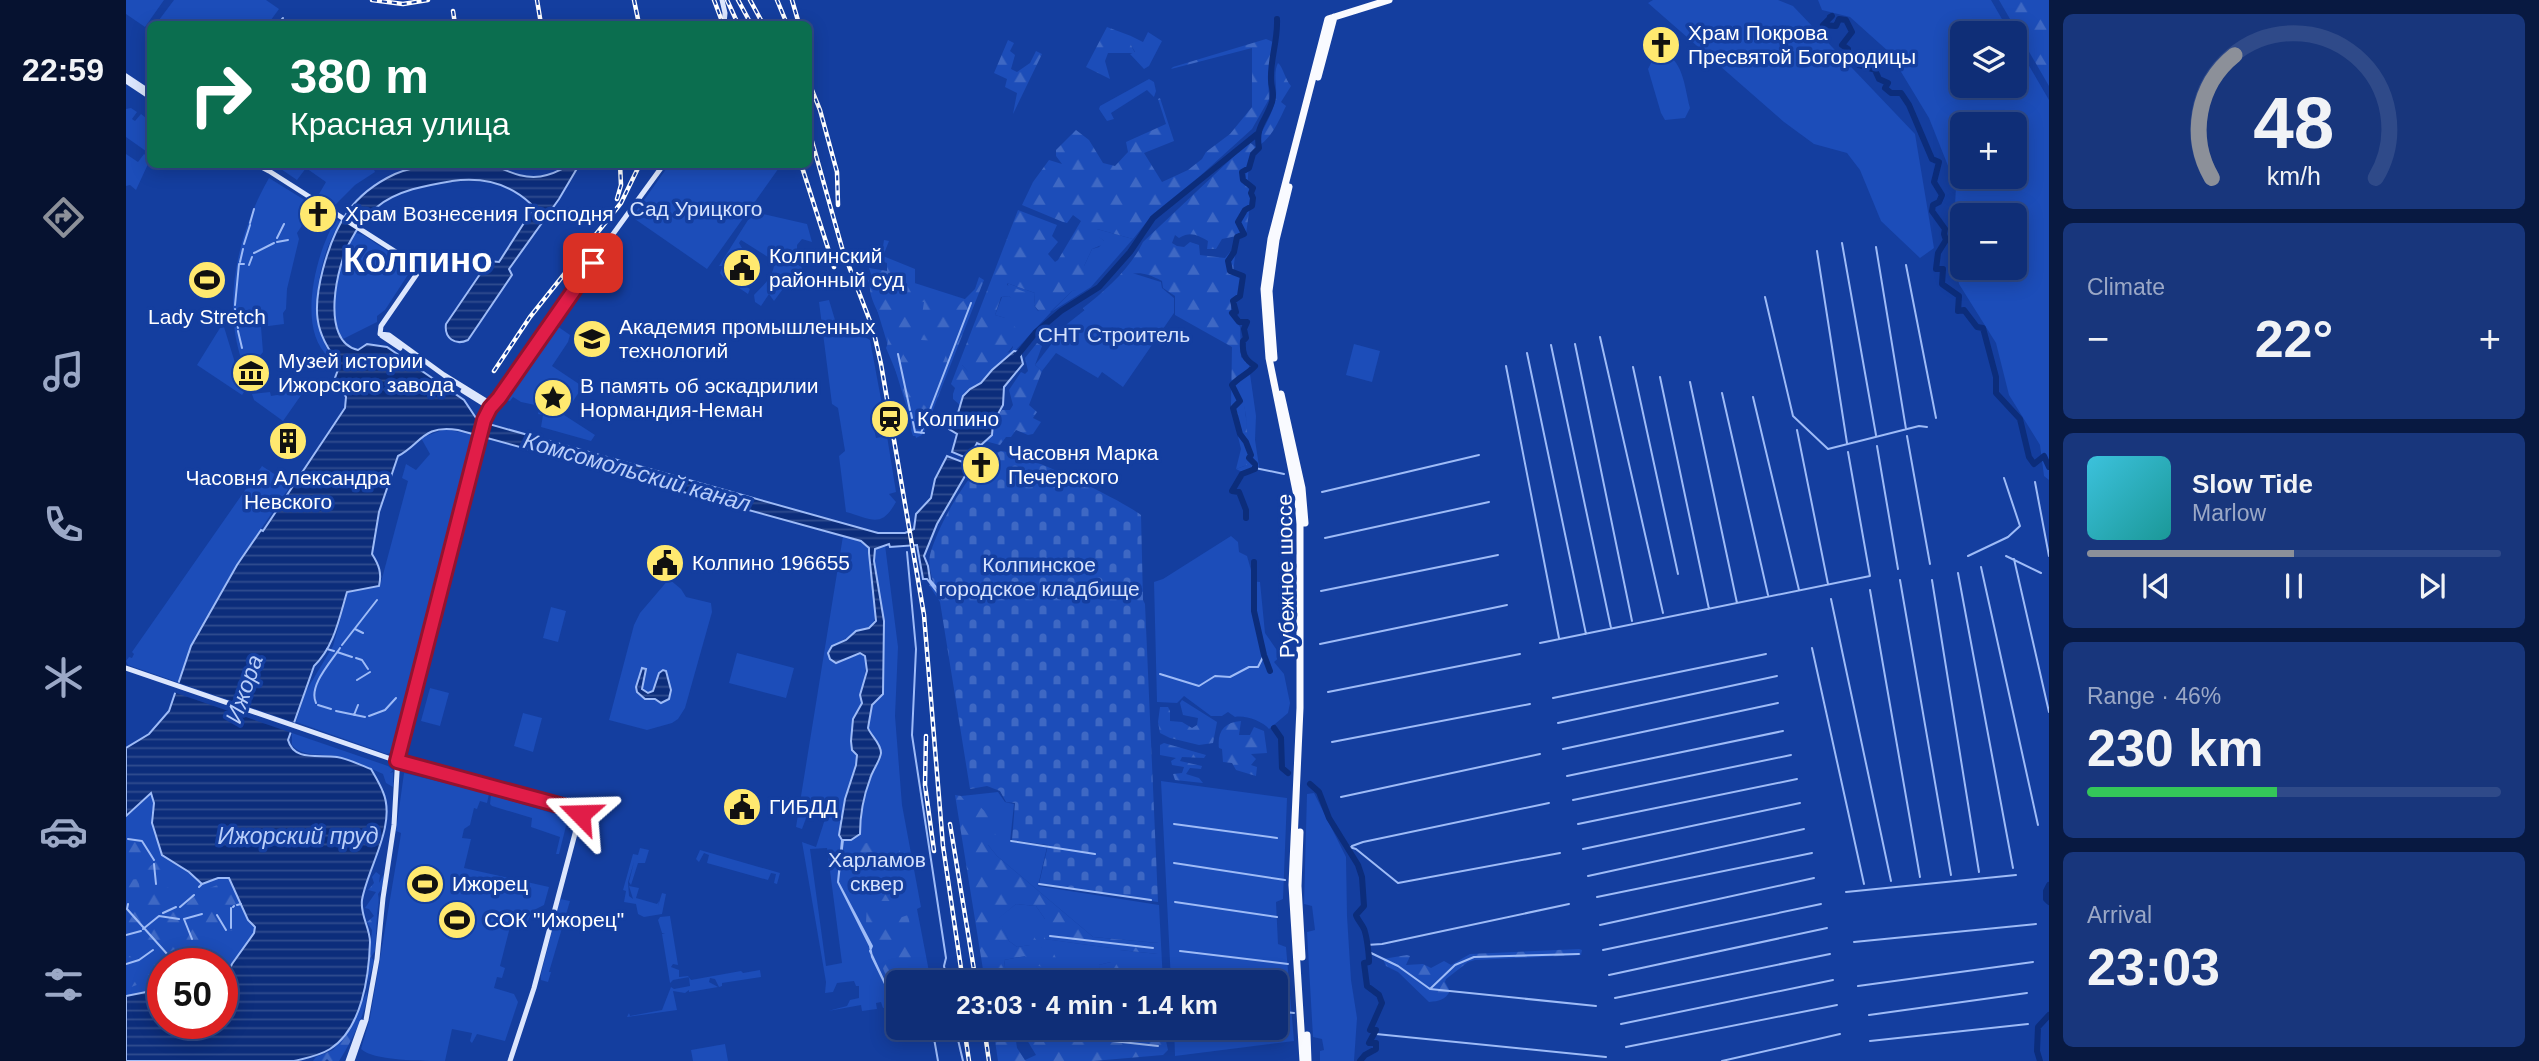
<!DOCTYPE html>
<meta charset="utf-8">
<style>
body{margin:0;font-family:Arial,sans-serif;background:#18367c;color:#f1f3f6;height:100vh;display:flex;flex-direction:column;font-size:26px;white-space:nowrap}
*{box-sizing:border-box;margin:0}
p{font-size:23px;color:#9ba8c6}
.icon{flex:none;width:38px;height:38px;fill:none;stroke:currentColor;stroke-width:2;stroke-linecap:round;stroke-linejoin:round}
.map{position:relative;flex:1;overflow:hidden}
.sheet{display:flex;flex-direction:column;gap:14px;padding:14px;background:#081941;width:490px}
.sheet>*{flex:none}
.banner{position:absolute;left:21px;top:21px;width:665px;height:147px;border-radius:10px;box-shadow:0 4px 18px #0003,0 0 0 2px #2f4a89;background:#0b6e4f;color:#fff;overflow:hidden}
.fabs{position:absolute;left:1824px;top:21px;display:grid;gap:14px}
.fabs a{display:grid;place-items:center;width:77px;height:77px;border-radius:10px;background:#0f2e77;box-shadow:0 4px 18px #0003,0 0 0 2px #2f4a89;font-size:35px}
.speed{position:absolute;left:21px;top:948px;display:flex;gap:14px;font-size:35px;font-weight:700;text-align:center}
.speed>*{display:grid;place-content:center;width:91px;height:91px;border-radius:50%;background:#0f2e77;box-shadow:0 4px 18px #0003,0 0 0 2px #2f4a89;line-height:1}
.speed .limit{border:10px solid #d22;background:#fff;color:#111}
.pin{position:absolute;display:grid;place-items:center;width:60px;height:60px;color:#fff;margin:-30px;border-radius:14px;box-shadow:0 4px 10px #0006}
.me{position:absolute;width:77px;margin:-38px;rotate:292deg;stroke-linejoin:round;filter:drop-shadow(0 0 5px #0008)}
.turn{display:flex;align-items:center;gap:24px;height:147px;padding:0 28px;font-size:32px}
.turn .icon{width:91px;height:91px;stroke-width:2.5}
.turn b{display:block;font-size:49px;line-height:60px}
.big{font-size:52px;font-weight:600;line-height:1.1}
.sheet .widget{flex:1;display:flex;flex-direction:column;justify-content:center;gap:10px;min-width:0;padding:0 24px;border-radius:10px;background:#18367c}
.sheet .dial{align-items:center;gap:0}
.dial svg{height:182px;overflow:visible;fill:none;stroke:#2f4a89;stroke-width:7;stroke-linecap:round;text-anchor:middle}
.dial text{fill:#f1f3f6;stroke:none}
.song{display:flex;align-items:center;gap:21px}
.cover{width:84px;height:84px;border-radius:10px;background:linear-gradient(135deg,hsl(190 70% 55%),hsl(180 70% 35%))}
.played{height:7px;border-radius:4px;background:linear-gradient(90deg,#8c9099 50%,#2f4a89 50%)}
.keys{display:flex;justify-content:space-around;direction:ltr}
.heat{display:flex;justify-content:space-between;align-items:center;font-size:38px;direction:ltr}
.charge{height:10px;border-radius:5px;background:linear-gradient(90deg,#34c759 46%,#2f4a89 0)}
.trip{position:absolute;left:760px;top:970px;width:402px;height:70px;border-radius:10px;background:#0f2e77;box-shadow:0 4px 18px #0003,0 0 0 2px #2f4a89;font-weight:600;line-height:70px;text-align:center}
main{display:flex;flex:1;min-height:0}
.tabs{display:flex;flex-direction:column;width:126px;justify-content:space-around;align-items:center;background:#061230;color:#9ba8c6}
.tabs .icon{width:49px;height:49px}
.tabs .selected{color:#8c9099}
.tabs b{font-size:32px;color:#f1f3f6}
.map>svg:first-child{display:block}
.green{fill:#1c4db9;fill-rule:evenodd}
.forest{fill:url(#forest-firs);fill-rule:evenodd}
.cemetery{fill:url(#cemetery-stones)}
.water{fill:url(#water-rules);stroke:#9ebbf7;stroke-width:2}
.pier{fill:#143e9f}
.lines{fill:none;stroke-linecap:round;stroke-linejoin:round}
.stream{stroke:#9ebbf7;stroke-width:2}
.river{stroke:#0c2d7b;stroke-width:6}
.secondary{stroke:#dce6fd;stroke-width:5}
.primary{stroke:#f9faff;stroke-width:7}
.rail-casing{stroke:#fff;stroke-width:4.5}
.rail{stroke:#143e9f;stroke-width:2;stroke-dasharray:5;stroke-linecap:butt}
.route-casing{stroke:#92132f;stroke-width:18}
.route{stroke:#e11d48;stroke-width:12}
.labels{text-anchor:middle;stroke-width:7;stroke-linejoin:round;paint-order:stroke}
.poi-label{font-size:21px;fill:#fff;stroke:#143e9f;text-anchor:start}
.park-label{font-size:21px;fill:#d4e1fd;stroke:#143e9f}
.street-label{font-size:21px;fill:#fff;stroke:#143e9f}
.water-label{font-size:23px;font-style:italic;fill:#b9cefa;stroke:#143e9f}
.town-label{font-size:35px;font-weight:bold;fill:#fff;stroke:#143e9f}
</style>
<main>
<nav class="tabs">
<b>22:59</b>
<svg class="icon selected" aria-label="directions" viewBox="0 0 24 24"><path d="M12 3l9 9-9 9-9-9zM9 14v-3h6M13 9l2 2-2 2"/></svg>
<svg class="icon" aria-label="music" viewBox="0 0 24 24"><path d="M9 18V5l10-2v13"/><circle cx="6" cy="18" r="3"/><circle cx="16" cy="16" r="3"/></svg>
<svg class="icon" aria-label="phone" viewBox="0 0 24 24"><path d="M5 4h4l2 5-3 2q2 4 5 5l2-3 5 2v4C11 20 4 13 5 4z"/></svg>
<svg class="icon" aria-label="climate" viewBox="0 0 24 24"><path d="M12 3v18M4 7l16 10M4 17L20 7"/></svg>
<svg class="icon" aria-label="car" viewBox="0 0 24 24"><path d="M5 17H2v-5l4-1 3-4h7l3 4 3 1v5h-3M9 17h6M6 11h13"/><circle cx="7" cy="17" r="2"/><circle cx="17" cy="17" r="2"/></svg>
<svg class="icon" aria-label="filters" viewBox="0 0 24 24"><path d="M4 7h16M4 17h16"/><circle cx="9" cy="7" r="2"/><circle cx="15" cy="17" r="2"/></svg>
</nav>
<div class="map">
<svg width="1923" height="1061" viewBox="0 0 1923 1061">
<defs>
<pattern id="forest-firs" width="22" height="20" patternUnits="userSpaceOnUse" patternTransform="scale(1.75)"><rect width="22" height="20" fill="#1c4db9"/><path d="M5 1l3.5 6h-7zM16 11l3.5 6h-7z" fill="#3e68c4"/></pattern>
<pattern id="cemetery-stones" width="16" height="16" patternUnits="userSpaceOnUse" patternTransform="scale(1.75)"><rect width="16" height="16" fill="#1c4db9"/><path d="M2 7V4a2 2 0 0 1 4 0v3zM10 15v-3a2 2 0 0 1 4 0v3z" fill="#3e68c4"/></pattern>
<pattern id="water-rules" width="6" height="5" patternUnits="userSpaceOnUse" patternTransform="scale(1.75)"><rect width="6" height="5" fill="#0c2d7b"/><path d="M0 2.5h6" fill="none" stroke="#304c8f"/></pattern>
</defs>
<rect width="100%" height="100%" fill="#143e9f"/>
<path class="green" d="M0,0H38L19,27L0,14Z
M48,0H140L153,9L142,24H30Z
M1527,0H1652L1667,6L1789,134L1808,248L1794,258L1755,221L1734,170L1721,153L1688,144L1658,122L1522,3Z
M1692,0H1865L1884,33H1836V86H1888V40L1923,100V480L1918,476L1914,445L1883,395L1870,343L1833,284L1827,242L1830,186L1803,118L1763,52L1724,17L1696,10ZM1836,124H1888V177H1836ZM1836,215H1888V268H1836Z
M1022,32L1036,41L1023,66L1018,69L1004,54L1009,52L1005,45V36L1017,42Z
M1540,54C1558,63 1559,90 1564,108L1559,118L1539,120L1535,113L1522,69L1528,57Z
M1023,79L1028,82L1030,91L1028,97L1021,90L985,113L988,119L981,121L973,109L974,106Z
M5,108L11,112L6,119L9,121L15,114L24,121V154L0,137V109Z
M0,154L12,162L18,154L24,159V164L28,165L26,166L22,164L10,190L4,185L0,186Z
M152,164L246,165L249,172L229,185L209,205L193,194L200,182L180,168L171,180L152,167Z
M543,165V164L655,165L581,269L506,217Z
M143,178L185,204L176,218L179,221L171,233L173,239L161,289L160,309L157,313L158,324L135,327L137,352L129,362L117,364C95,304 112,232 143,178Z
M633,213L681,224L686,242L676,239L671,245V255L678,274L662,282L648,301L643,294L635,306L629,302L628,295C636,287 649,275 648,262L645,259L615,240L613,243L616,248L602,268V275L624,289L622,294L597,277L594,273L597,266H593L622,220Z
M210,220L215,221C192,255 180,321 205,355L203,357C170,330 190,251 210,220Z
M971,229L1007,239L965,287L925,312L888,352L866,370L855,383L849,385L837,396L843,385L842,372L836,365L884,352L887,347L879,318L869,315L876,297L883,296L890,301L881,283L909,293L908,305L912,311L925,312L946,291L954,289L958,266L966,249L973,247L978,241L971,236Z
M230,233L237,235L284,266L285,270L259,310L251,316V322L217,339C198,309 210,259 230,233Z
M745,269L848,302L796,435L790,438L742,280L748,278Z
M1003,272L1035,282L1036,288L1048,298V313L997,387L976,372L972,378L930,353L916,371L909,365L941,324L988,287Z
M703,300L709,320L744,340L757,410H754L755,414H745L750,438L761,436L770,492L763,494L770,502C755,529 746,519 720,512L713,456L719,451L712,408L706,404L693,302Z
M431,326L444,335L442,342L426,366L453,384L455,389L438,415L469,435L465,441L415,427L417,415L412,414L414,406L395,402L387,397L384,401L380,400Z
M98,327L118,392L116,395L71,365L94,328Z
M1228,344L1254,351L1246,382L1220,375Z
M1121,371L1124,374L1130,416L1129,440L1133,466L1129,472L1120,474L1110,469L1121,465L1120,416L1112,376Z
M168,389L169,391H178L157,421L128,400L126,394L144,392L145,396L157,394V390Z
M319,429L348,435L339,471L340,476L268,752L261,754L170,722L180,691L207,646L222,592L254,586L282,481L276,478L280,464L290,470L304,454L295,438Z
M136,466L165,485L111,564L68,638L54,683L2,665L0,661L3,657L6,658L8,654L6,652Z
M717,536L736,541L743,548L750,612L747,625C735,633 704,641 702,656L713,663L734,653L739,656L740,661L736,703L729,715L725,741L726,748L731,755L713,835L716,840H725L734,834C734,816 738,795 744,779C746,771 754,761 755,753C755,743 745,736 742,728L746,705L757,694L758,633L748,561L749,549L759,545L772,647L769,716L776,805L795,907L791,909L805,982H772V1005L757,1008L755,1002L750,1003L751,1009L736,1011L735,1005L702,1011L721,1006L724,1000L733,998V986H730L728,981L711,983L707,992L699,993L700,982L676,842L690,847L699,819L682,813L676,829L670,827ZM701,848L716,963L700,966L684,849Z
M1105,536L1112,542L1113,552L1121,556L1125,570V581L1134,582L1139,633L1155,656L1148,662L1158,674L1164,703L1162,713L1143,729C1136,721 1119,715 1109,717L1102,712L1096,716H1085L1058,696L1051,703L1031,702L1028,582L1037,579Z
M543,579L555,589L560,597L585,603L586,612L559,708L552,719L546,723L521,730L483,720L508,625L514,613Z
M425,607L440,611L432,642L417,638Z
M611,653L668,668L660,698L603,683Z
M304,688L323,693L314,726L295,721Z
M397,713L416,718L407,752L388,746Z
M166,733L262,766L267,770L264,773L267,772V787L260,783L257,774C244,768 229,761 214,757C199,753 176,758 166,745Z
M278,773L363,794L361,803L354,801L351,809L348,808L344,825L338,829L336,838L345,839L338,868L423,887L418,905L406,911L402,921L384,927L374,966L379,968L376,978L371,977L368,988L388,994L392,1002L379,1041L351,1034L346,1043L344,1041L346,1033L326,1029L319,1061C298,1061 247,1061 235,1049L244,1018L274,840L275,833L270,831Z
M1035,781L1161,798L1157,899L1150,902L1152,944L1160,947L1168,1041L1049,1056L1048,1027H1150V982H1045Z
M25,792L28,803L25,816L34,849L39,858L79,883L92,878H103L122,920L129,927V933L106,964L96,985V964H37V997L19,992L0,996V816Z
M872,792L879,802L888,804L884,842L921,847L912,886L1033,905L1037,982H983L994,950L1032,954V943L967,937L871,856L862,845L835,796Z
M1188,793L1220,857L1221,916L1225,980L1231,1018L1228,1061H1194V1051L1198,1050L1196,1039L1187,1037L1181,932L1189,930L1186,906L1178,904L1181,794Z
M365,795L442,818L433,854H430L434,837L405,827L406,818L366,806L364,804Z
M514,848L523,850L519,863H512L505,885L503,882L508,862L502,882L503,896L507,899L503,886L513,888L510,898L531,904L533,901L532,906L536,893L540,894L536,914L518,917L512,914L510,904L498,902L500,891L497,890L507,854L512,855Z
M574,850L654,873L651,884L648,883L650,874L645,873L642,880L581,863L583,855L578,853L573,862L570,859Z
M434,899L444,901L423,972H425L422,982L415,980V974Z
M890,904L910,906L919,919V939L985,948V962L973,965L974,982L892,980V982H881L878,960L899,956L916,948L905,945L891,947L883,941L872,918Z
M544,916L552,965L547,964L545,967L553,970V977L562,976L565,980L615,971L617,973L634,970L635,977L596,983V986L593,987L589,979L584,978L583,982L592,987L563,992V990L559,993L547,991L551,1010L501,1017L503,1013L504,1016L536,1010L545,987L548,989L564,986L563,977L547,980L544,983L536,934H539L536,933L532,920L534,917Z
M952,1027H1040V1041L952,1028Z
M599,1044L602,1061H567L565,1050Z"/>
<path class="forest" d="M1873,0H1923V86Z
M981,27L1005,36V45L1009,53H982L979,61L984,79L960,67Z
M1140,39L1147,42L1142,79L1143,99L1126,129L1074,176L1027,214L1007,239L971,229V235L978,241V244L966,249L958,266L959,285L954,290L946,291L921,315H916L908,305L909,293L881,283V285L899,292L901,296L892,304L883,296L875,297L869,315L883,319L892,331C891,352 864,370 845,370L839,365H836L846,376C845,384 839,400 834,405L827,399V394L829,388L825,384L892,210L931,225L926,236L932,242L922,254L929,262L932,260L955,221L947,215L941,223L937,222L896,205L907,182L923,160L936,164L930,156V150L950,130L963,140L977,163L989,166L1002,152L1000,142L1040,124L1032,99L1034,98L1048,141L1018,153L1036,182L1062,170L1076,159L1080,152L1104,134L1126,107V48L1045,69L1047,67Z
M882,40L888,43L884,51L889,55L885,69L891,72L904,63L910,51L916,54L887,114L891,93L879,87L881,79L868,73Z
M1152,63C1157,67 1159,79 1165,86L1155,102L1160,106C1153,120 1148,134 1135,144L1133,137C1140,124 1148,110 1150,96C1151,84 1147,73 1152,63Z
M1123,142L1130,147C1121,162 1120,183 1125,198L1120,234L1096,239L1090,249H1081L1082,241C1071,235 1065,231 1053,238L1049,235L1046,243L1051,246L1058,247L1064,242L1073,245L1074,255L1099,258L1104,252L1109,255L1107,274L1116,277L1112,294L1105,301V315L1114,327L1115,357L1124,365L1121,371L1112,376C1120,404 1123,436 1121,465L1110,469L1115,449L1105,407L1106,347L1049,315V296L1037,288L1036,281C987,255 997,303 960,312L957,308C980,290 1004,269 1017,242Z
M758,240L763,241L757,256L789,269V291L808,299L810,312L816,316L822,306L831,307L849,289L853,277L858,280L799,430L794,436H787L785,430C789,415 767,364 760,348C770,328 735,300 746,277L743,268L761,271V263L755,261ZM771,297L784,303L798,302L796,315L801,316L802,321L797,327L795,340L813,341L815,333H822L829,313L834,314L832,326L799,406L788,390L787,370L777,354L779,347L788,345L787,323L792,321L787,311L781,310V317L771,315Z
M911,343L916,346L909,365L916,371L903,405L911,412L907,418L915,422L907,434L902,435L890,430L885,437H880L874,445L859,441L866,435L867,423L876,410H884L887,405L883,390L895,372L899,374L902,371L899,358Z
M1056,700L1091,722L1087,743L1073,745L1044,738L1034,733L1032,722L1034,707H1042L1044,711V721L1056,722L1066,728L1071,725L1072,718L1057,715L1054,703Z
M1115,721L1113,735H1124L1128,727L1138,731L1141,753L1125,754L1130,759L1125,765L1131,767L1130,776L1110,770L1106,763L1097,762L1096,749L1093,748C1091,732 1098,722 1115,721Z
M1038,743L1080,755L1078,758L1056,757L1054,761L1076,766L1075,769L1064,768L1060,774L1073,778L1077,783L1049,780L1047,774L1056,773L1058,767L1046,765L1045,761L1050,758L1034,755V745Z
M829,795L835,796L844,808L851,804L862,814L871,839L862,845L871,856L967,937L1032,943V954L994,950L995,973L985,974L983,982H974L973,965L985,962V948L918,939L919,919L910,906L890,904L873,918L883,941L891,947L904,945L898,932L903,930L916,948L926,950L932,962L928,969L908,965L899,956L878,960L881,982H859Z
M5,834H14L33,857L14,870L0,873V848Z
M772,839L780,901H753L751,906L755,915L764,921L782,915L795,982H786L783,970L779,969L776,974L762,980L750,953L751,943L740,922L741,906L728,904L715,885L718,846Z
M34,859L35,863L46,868L37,889L41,887C57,897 78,891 94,884L102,887L110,904L107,931L94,928L87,930L83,938L82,947L62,941L65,964H37V986L16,983L0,989V956H4L21,975L32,971L31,968L23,960L24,954L29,949H26L19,936L0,945V880L12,879L14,890H17V899L22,897L21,890L24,889L20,869Z
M250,872L254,875L253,883L258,874L256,888L252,894C254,903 251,908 251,917C250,928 250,940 249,951L245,957L248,961L242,982L246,930L241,922L248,916L243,909L239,908L250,892L242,890L248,883L246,877Z
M1453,949L1456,950L1455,955L1349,960L1342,962L1320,979L1319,982L1324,991C1319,1000 1313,1001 1303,1002L1272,972L1260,966L1257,959L1281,955L1284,956L1280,965L1297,964L1305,968L1318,961L1325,965L1344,954Z
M241,992C242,1010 224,1044 213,1061H203L201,1059L199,1061H187L190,1057L207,1050L223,1031Z
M867,1027H888L891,1048L899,1060L910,1055L901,1040L899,1027H952L1040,1041L1042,1050L1037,1055L967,1061H872Z"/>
<path class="cemetery" d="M874,451C895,451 997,501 1015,515L1017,600L1019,604L1032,902L913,884L922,845L886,840L889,803L880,802L874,791L861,786L844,789L814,602L803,585L807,582C805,574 802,563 804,555C812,524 847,462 874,451Z"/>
<path class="water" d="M365,164C383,172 401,181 421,175C435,172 437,165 453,165L433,199L383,269L386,275L342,340C329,346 318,338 320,324L363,261L373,262L405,212V204C383,183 355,177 326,181C302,185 271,190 251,207C241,216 231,228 225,240C211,263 193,342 232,350L241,344L261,347L338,400L352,421L752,533H779L788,529L790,514L805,498L809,479L821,456L842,464L839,476L811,524L798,556L802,566L804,580L815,593V597L801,579H797L791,545L764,547L763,544L749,549L748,561L758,621L757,694L746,705L742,728C745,736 755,743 755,753C754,761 746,771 744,779C738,795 734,816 734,834L725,840H717L712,882L746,946L744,951L763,992L746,957L744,946L712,882L716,840L713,835L719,799L730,765L731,755L726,750L725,741L727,719L736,703L734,695L741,671L739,656L734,653L710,663L704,659L702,653L706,646L720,640L730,631L743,628L750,621L743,553V548L735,541L332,430C297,424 295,444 272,456L253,512L246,554C253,565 256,573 253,586L221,592C213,619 208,647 188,666L162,740C168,762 193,754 211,757C223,759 234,765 245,769C249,776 254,784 257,792C271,825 241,869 236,900C234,915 244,928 244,942C243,976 236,1029 204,1049C193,1056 180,1058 168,1061H0V996L20,992L37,997V1024H96V985L106,964L128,933L129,927L122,920L103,878H92L76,884L63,872L36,855L26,823L28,803L25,793L0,816V748L23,734L43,711L65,646L111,565L135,530L137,531L219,408L220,397L209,378L214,364C187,333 187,307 197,269C209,224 226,194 269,174C300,161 333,165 365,164Z
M888,351L894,352L897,364L878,387L877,405L867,423L866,435L855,445L851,443L843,459L826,452L831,434L823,429L822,425L832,413L837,396L844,389L855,383L866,370Z
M516,668L520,669L516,689L522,693L527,691L533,673L537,670L540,671L545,690L543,699L535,703L529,699H519L511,692L510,687Z"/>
<path class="pier" d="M51,682L170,723L166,733L47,692Z"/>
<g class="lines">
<path class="stream" d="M152,24L157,18
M124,223L128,209
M151,238L158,224
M151,242L162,240
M1716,243L1750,435
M118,244L124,225
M1750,247L1780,429
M1691,251L1721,443
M128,253L148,243
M114,262L117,249
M123,265L126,257
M1780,265L1810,418
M1639,297L1667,416L1702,449L1793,426L1801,427
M109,305L113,264H118
M109,309V314
M109,317L112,328
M112,331L116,348
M1474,337L1537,613
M1449,344L1506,621
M1425,345L1485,628
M1401,353L1460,634
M772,354L784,410
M1380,366L1433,638
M1507,367L1552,574
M1534,377L1583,609
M1564,382L1611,603
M1596,393L1642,595
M1627,397L1673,590
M785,413L786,418
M787,422L789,432L798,433
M1671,430L1702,584
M795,433L845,303
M1781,436L1804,564
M1751,446L1772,569
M1129,468L1158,474
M1909,482L1923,556
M1196,492L1353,455
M1199,538L1363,502
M781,552L790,649L786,735L820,958L818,966L821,982
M1842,556L1882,537L1894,526L1878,478
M1880,556L1915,573
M1888,559L1923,712
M1855,567L1912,825
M1832,573L1887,868
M1774,580L1825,875
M1806,580L1853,872
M1744,590L1794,877
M1195,591L1372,555
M1705,599L1765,881
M229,629L237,633
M1414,643L1744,576L1722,452
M1194,644L1381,605
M216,645L251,600
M1686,648L1738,884
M201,649L208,651
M211,652L226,657
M230,658L236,660L242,669
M1034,674L1073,686L1089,676L1104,677L1123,667H1132L1138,655
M231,680L244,672
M1202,692L1394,654
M1427,698L1640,654
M190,703C182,686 205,662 214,648
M192,705L205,709
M210,711L239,717
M228,715L232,705
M243,716L259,710L270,698
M1432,723L1651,676
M1206,742L1404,704
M1437,749L1652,703
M1441,776L1657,731
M1215,797L1414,754
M1447,800L1665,755
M1048,824L1151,838
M1452,824L1671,779
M2,839L16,841L28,860
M885,841L969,854
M1220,846L1230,849L1272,883L1434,853
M1226,846L1237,842L1423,803
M1457,849L1674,803
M1048,863L1159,880
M28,864L30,884
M1462,876L1678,829
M913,884L1025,900
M73,887L76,884
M1720,892L1890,875
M1471,897L1686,853
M1049,902L1151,917
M2,904L1,909L42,955
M111,905L115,904
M54,907L68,895
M107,907L108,906
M105,908V928
M37,913L50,907
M91,915L100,930
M1474,925L1688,878
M17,929L33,916L53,919
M0,935L15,931
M924,936L1027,948
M66,939L58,919L76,914
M1728,942L1910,924
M1240,945L1256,944L1443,904
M1477,950L1695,904
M1054,951L1162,964
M1243,952L1272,966L1304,989L1470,1006
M44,957L48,959
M0,964L13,960L27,950
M1483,975L1701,928
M1732,986L1907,962
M1304,989L1329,965L1348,957L1453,954
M764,992L772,993
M1489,998L1704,954
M1150,1011L1168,1013
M1743,1015L1901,993
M1495,1024L1707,980
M806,1027L812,1061
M829,1027L837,1061
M904,1032L1032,1046
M1250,1034L1480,1057
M1744,1041L1902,1024
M1500,1047L1711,1005
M1596,1061L1714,1034"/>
<path class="river" d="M1704,17L1706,16L1697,25L1710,26L1713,19L1720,20L1726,32L1716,45L1722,49L1721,56L1733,65L1749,70L1753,79L1762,83L1759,88L1765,93H1775L1783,105L1806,159L1813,162L1808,182L1816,195L1813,202L1807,205L1806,211L1819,229L1818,234L1820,240L1812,253L1810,269H1817L1816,284L1833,296L1832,311L1838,310L1851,327L1857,328L1870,377V393L1894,419L1903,457L1908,464L1918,456L1923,467
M889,358L910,332L935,311L973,287L1004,252L1027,218L1131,134
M1120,518V510L1113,492L1106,491L1116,474L1129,469V464L1123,458L1125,455L1120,442L1114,434L1107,408L1114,401L1106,385C1113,377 1122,374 1129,366C1118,359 1116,353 1117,341L1120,338L1118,329L1121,322H1113L1106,313L1110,312L1107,301L1114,296L1117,276L1104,271L1102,261L1108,252L1111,237L1118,234L1112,222L1119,210L1126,206L1127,198L1125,193L1127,188L1117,180L1116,172L1123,168L1127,154L1133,148C1129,126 1140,121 1146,102C1149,93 1145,88 1145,80C1144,59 1152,41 1151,19
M1128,562V611L1138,655L1144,671
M1148,728L1155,738L1156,768L1162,773
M1184,784L1193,792L1203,818L1232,865L1236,877L1238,906L1230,915C1232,921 1238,926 1239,932C1241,939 1243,954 1243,962L1238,963L1241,986L1253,995L1256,1003L1244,1030H1250L1243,1043H1250V1049L1239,1055L1234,1061
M1923,885L1920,891V899L1923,902
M1914,1061L1911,1051L1912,1027L1923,1015"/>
<path class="secondary" d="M596,0L599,13L598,24
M0,76L24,92
M0,81L24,97
M130,164L143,171L295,268L255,326L254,334
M254,334L263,335L318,375L360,401L364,408
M256,336L274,348
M337,391L361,406
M0,668L271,761L455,811L408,988L384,1061
M325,779L390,797
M222,1061L236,1022
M226,1061L240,1020L251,959L257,898L268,825L272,755L358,420L364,408L373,398L466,263L538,164"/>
<path class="primary" d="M1192,77L1208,17
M1148,358L1143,291L1150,240L1163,187
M1155,394L1176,488L1179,523
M1174,832L1172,886L1176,957
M1181,1035L1182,1061
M1177,1061L1166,885L1174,708V524L1172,501L1143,358L1138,289L1145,239L1202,19L1263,0"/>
<defs>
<path id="rail" d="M246,0L277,4L302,0
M411,0L415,24
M508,0L513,24
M588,0L597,24
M601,0L612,24
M612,0L625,24
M624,0L637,24
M651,0L661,24
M666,0L673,24
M327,11L329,24
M682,80L694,110L711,172L712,205
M682,127L716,248L747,329L755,364L798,615L817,846L837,982
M675,164L708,267
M491,199L495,185L494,164
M368,371L404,317L495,203L514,164
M800,736L799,785L808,851
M824,824L850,982
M838,1027L843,1061
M858,1027L863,1061"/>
</defs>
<use href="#rail" class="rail-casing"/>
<use href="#rail" class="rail"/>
</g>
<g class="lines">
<defs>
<path id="route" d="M454,814L455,811L271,761L358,420L364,408L373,398L467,263"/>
</defs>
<use href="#route" class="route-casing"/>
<use href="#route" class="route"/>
</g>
<defs>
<symbol id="church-disc" viewBox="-11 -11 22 22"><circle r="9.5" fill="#ffe96f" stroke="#143e9f"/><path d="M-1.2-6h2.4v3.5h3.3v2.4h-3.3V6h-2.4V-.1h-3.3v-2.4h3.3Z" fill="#111"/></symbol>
<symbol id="civic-disc" viewBox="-11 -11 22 22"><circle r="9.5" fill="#ffe96f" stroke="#143e9f"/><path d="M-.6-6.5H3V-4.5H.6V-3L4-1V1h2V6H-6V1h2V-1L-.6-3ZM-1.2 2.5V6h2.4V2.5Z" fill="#111"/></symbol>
<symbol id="stadium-disc" viewBox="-11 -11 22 22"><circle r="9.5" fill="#ffe96f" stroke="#143e9f"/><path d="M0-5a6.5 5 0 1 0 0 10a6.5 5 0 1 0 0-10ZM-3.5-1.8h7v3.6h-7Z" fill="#111"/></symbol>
<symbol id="university-disc" viewBox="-11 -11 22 22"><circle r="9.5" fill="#ffe96f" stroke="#143e9f"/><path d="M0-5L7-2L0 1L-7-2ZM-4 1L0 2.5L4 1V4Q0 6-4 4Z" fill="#111"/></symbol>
<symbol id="museum-disc" viewBox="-11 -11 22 22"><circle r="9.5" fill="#ffe96f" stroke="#143e9f"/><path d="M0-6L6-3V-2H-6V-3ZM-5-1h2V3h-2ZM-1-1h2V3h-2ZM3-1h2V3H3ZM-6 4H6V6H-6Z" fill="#111"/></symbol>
<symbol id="sight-disc" viewBox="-11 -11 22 22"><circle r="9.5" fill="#ffe96f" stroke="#143e9f"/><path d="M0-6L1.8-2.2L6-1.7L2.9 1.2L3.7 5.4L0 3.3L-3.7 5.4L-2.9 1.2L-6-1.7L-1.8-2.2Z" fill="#111"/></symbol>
<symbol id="station-disc" viewBox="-11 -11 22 22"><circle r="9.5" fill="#ffe96f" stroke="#143e9f"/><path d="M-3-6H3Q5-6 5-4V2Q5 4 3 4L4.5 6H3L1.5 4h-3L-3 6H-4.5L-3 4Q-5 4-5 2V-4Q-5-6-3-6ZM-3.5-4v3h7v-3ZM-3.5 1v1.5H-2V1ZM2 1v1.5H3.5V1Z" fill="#111"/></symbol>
<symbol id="building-disc" viewBox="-11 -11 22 22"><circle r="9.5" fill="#ffe96f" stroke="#143e9f"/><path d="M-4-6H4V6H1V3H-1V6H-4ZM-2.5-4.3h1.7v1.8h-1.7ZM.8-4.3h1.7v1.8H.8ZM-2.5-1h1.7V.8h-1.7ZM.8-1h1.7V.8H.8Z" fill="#111"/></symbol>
</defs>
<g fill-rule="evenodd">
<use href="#church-disc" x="1513" y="23" width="44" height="44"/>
<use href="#church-disc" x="170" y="192" width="44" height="44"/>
<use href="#civic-disc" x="594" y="246" width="44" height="44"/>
<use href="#stadium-disc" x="59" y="258" width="44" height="44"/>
<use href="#university-disc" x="444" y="317" width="44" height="44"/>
<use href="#museum-disc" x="103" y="351" width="44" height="44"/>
<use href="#sight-disc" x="405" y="376" width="44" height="44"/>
<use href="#station-disc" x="742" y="397" width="44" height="44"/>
<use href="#building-disc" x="140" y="419" width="44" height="44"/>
<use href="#church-disc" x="833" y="443" width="44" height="44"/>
<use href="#civic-disc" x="517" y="541" width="44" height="44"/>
<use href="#civic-disc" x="594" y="785" width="44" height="44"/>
<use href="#stadium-disc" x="277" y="862" width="44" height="44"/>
<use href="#stadium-disc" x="309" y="898" width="44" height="44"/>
</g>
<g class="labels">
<g class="poi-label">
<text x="1562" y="40">Храм Покрова<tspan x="1562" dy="24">Пресвятой Богородицы</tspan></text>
<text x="219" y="221">Храм Вознесения Господня</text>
<text x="643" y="263">Колпинский<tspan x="643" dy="24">районный суд</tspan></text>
<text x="81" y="324" text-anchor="middle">Lady Stretch</text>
<text x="493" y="334">Академия промышленных<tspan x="493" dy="24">технологий</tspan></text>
<text x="152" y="368">Музей истории<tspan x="152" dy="24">Ижорского завода</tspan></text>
<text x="454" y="393">В память об эскадрилии<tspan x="454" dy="24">Нормандия-Неман</tspan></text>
<text x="791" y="426">Колпино</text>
<text x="882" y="460">Часовня Марка<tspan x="882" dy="24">Печерского</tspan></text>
<text x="162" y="485" text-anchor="middle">Часовня Александра<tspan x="162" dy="24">Невского</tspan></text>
<text x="566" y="570">Колпино 196655</text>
<text x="643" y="814">ГИБДД</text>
<text x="326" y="891">Ижорец</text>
<text x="358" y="927">СОК "Ижорец"</text>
</g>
<g class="park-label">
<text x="570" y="216">Сад Урицкого</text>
<text x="988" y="342">СНТ Строитель</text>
<text x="913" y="572">Колпинское<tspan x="913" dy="24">городское кладбище</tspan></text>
<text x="751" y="867">Харламов<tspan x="751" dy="24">сквер</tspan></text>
</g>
<g class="street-label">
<text transform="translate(1160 576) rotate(-91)" y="7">Рубежное шоссе</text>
</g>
<g class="water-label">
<text transform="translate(511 472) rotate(16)" y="8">Комсомольский канал</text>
<text transform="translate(118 689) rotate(-71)" y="8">Ижора</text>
<text x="172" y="844">Ижорский пруд</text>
</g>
<g class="town-label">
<text x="292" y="272">Колпино</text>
</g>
</g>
</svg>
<div class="fabs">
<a><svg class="icon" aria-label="layers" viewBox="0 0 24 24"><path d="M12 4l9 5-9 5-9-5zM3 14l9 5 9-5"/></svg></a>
<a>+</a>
<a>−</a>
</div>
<div class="speed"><div class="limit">50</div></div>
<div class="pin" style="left:467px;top:263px;background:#d93025"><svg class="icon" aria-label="arrive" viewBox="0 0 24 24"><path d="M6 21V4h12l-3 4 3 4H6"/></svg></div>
<svg class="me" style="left:454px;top:814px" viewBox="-20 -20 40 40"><path d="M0-17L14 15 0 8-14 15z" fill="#e11d48" stroke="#fff" stroke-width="4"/></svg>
<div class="trip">23:03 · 4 min · 1.4 km</div>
<div class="banner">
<div class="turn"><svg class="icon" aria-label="right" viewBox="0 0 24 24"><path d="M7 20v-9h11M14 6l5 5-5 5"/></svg><div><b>380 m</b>Красная улица</div></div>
</div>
</div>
<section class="sheet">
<div class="widget dial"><svg viewBox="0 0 100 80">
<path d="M14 69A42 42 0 1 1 86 69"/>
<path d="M14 69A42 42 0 0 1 24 15" stroke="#8c9099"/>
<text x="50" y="56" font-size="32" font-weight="700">48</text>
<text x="50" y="72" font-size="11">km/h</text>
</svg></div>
<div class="widget"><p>Climate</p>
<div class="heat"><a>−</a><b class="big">22°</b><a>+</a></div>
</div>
<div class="widget">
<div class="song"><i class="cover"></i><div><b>Slow Tide</b><p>Marlow</p></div></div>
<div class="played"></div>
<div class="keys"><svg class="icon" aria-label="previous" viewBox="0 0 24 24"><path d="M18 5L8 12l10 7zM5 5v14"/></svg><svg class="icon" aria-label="pause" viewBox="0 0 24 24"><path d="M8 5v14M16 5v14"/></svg><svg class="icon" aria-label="next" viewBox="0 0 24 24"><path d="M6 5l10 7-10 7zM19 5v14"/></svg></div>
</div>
<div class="widget"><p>Range · 46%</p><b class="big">230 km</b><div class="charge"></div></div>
<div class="widget"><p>Arrival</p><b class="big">23:03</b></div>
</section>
</main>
